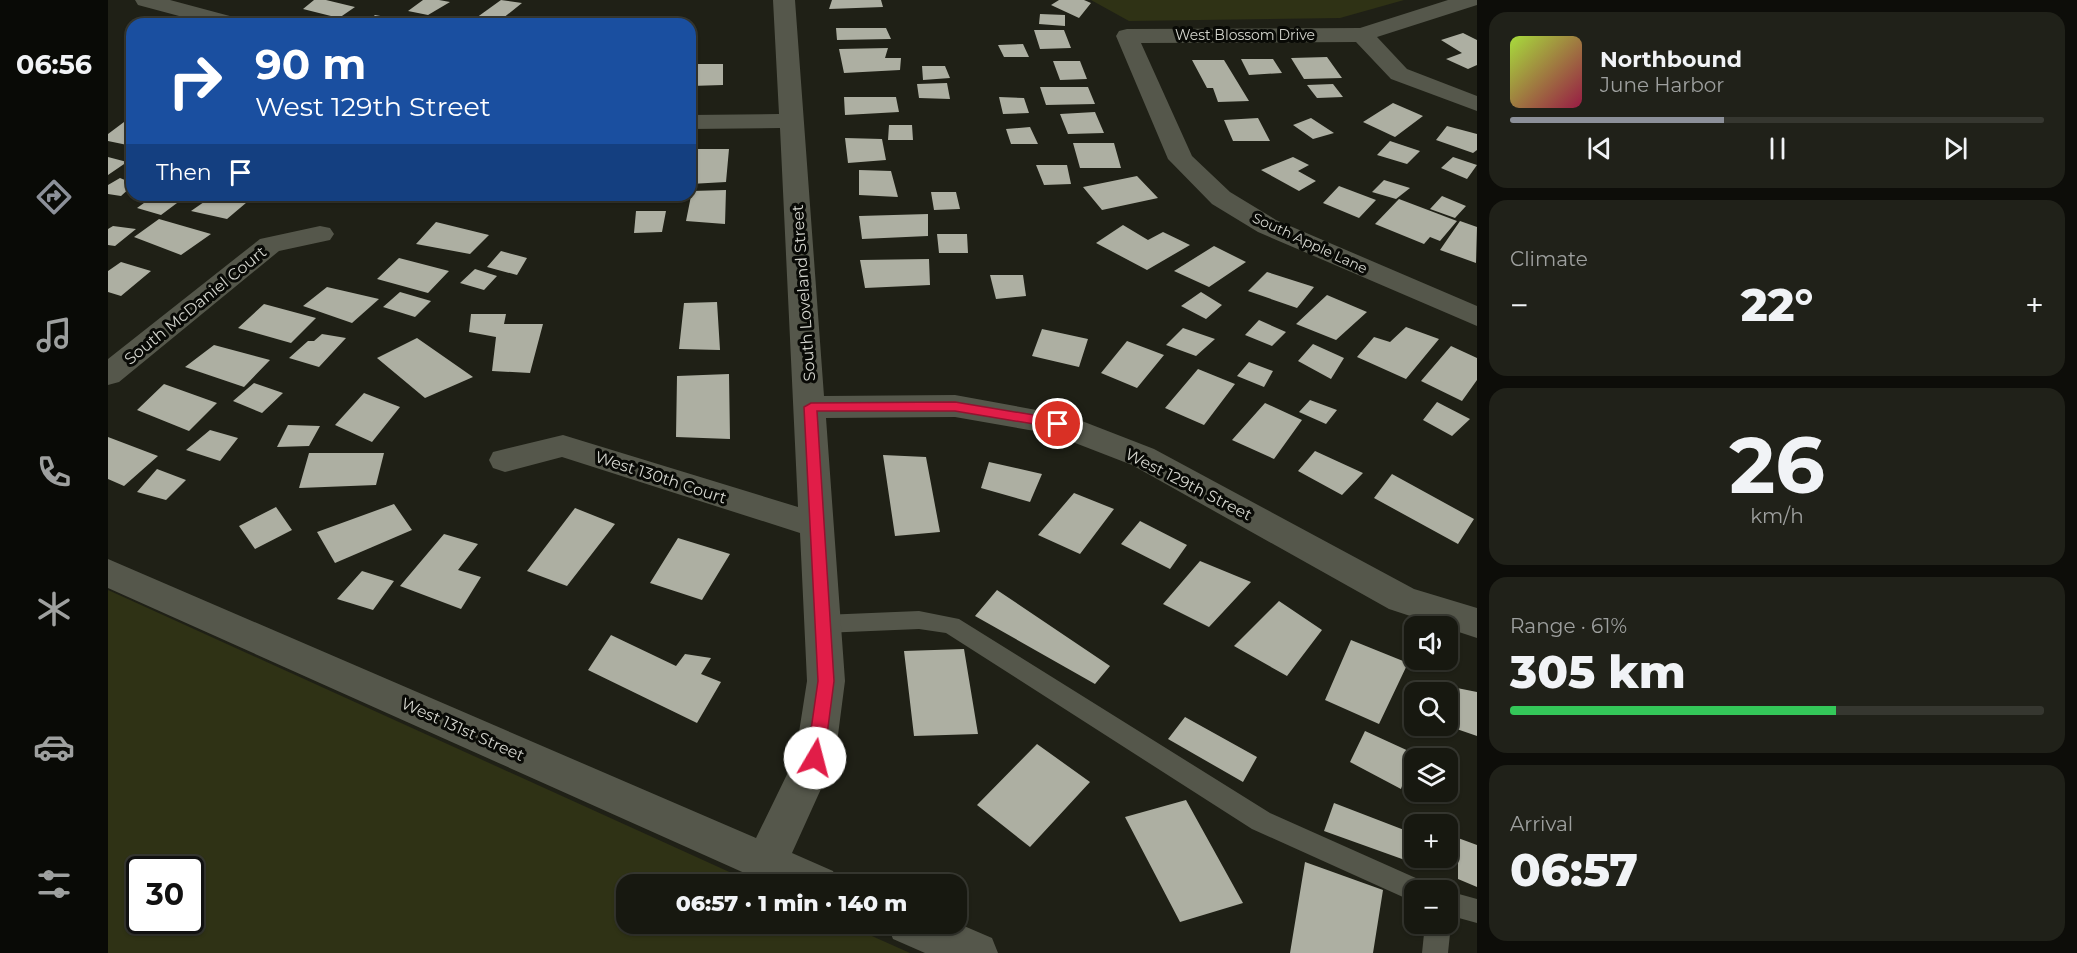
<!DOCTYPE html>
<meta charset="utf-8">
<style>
body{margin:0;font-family:Montserrat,sans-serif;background:#202119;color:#f1f3f6;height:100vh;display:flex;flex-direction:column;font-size:22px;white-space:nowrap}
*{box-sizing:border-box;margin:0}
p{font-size:20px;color:#9ea09f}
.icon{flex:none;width:33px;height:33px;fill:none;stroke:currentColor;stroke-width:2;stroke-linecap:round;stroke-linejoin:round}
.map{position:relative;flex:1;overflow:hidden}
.side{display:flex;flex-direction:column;gap:12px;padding:12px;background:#0d0d09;width:600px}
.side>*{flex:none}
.guide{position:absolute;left:18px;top:18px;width:570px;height:183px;border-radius:18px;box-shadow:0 2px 4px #0004,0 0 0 2px #363730;background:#1a4fa0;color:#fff;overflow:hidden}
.buttons{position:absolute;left:1296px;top:616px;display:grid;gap:12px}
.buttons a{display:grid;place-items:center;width:54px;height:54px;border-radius:12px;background:#171810;box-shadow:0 2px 4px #0004,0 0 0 2px #363730;font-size:30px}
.speed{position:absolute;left:18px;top:856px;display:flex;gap:12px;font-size:30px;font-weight:700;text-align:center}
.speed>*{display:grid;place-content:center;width:78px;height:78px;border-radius:50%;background:#171810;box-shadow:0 2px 4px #0004,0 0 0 2px #363730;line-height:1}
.speed .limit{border:3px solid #111;border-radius:9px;background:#fff;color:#111}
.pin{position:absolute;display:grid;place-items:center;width:51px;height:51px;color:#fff;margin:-26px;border:3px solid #fff;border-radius:50%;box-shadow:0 2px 6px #0007}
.me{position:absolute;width:66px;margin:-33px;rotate:8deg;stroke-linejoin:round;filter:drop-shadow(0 0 4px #0008)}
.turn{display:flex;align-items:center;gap:21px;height:126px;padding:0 30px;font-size:27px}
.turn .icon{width:78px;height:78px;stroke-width:2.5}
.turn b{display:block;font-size:42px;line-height:51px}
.then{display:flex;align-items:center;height:57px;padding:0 30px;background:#0003;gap:12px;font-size:22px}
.big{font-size:45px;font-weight:800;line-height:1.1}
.side .card{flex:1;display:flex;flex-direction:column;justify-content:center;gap:9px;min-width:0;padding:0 21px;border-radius:18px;background:#202119}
.side .dial{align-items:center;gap:0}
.dial b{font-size:78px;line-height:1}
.song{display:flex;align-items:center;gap:18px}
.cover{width:72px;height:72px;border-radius:9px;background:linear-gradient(135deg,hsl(80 70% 55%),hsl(340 70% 35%))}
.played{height:6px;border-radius:3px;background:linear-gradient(90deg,#8c9099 40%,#363730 40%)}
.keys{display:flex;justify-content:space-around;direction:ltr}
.heat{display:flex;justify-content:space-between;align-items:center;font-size:33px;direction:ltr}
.charge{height:9px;border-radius:4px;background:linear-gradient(90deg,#34c759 61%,#363730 0)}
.trip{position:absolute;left:508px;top:874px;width:351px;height:60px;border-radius:18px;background:#171810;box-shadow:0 2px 4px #0004,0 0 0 2px #363730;font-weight:800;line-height:60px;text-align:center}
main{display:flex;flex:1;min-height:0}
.dock{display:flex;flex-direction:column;width:108px;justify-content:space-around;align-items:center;background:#090a06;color:#9ea09f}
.dock .icon{width:42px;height:42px}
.dock .selected{color:#8c9099}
.dock b{font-size:27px;color:#f1f3f6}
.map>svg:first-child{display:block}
.green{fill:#2f3215;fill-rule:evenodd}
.building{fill:#adafa2}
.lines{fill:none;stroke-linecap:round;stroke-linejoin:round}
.lane{fill:#55574b;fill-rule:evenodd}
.street{fill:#55574b;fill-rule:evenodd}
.route{fill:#e11d48;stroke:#92132f;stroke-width:1.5}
.labels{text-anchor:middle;stroke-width:6;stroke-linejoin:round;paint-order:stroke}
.far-street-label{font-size:14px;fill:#d4d5ce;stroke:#090a06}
.street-label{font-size:16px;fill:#d4d5ce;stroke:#090a06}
</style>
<main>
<nav class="dock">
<b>06:56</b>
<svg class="icon selected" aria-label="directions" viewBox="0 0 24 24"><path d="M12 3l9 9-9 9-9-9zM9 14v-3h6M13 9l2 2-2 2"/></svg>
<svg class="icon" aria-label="music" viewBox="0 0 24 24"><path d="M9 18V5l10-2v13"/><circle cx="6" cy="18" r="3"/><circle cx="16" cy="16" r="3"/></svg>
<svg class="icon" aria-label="phone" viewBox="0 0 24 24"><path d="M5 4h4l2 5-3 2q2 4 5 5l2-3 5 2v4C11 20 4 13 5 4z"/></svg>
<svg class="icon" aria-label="climate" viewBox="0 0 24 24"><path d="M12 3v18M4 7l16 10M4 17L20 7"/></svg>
<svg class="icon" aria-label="car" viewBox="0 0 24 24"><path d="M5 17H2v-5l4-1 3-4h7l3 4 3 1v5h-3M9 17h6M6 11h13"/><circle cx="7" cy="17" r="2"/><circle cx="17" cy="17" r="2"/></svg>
<svg class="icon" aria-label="filters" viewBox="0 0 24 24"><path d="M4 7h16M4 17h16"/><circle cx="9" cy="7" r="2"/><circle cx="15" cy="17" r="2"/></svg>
</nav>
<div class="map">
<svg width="1369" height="953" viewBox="0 0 1369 953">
<rect width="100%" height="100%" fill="#1f2016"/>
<path class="green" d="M983,0H1296L1232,18L1021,21Z
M0,590L650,885H519V924H737L802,953H0ZM32,870H82V921H32Z"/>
<path class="building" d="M206,0H218L247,7L231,18L195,9Z
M315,0H331L342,2L320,15L300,11Z
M393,0L414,3L389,23L368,18Z
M724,0H773L775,7L721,9Z
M951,0H976L983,3L971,18L943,5Z
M932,14L957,15V26L931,24Z
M267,15L299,21L294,24H257Z
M728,28H778L783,39L729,40Z
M926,30H956L963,48L932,49Z
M1355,33L1369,40V65L1360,69L1338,59L1354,53L1333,40Z
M915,44L921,57H896L890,45Z
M780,48L777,58H793L792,70L736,73L731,49Z
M1219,57L1234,78L1196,79L1183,58Z
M1133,59H1165L1174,73L1141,75Z
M1084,60H1116L1141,101L1110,102L1105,88H1099Z
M945,61H972L979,79L952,80Z
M585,64H615V85L582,86Z
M814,66H837L842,78L815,80Z
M839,83L842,99L811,98L809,84Z
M1225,84L1235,97L1209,98L1199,85Z
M932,87H980L987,104L938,105Z
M736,97H788L791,112L737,115Z
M891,97L916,98L921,113L895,114Z
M1285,103L1315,116L1287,137L1255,122Z
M987,112L996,133L960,134L952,114Z
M1150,118L1162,141H1125L1116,120Z
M1203,118L1226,133L1205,139L1185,125Z
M16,122L24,123V146L0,141V134Z
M781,125H804L805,140H780Z
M1339,126L1369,134V150L1365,153L1328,140Z
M922,127L930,144H903L898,129Z
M737,138L774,139L778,160L740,163Z
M1282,141L1312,151L1299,164L1269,155Z
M965,143H1006L1013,168H972Z
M585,149H621L618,182L582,184Z
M0,157L19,162L0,175Z
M1185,157L1201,165L1190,171L1208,181L1191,191L1153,170Z
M1345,157L1369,165L1359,179L1333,168Z
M928,165H959L963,184L936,185Z
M751,170L783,171L790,197L751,195Z
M1029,176L1050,198L994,210L975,187Z
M12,178L24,183V186L13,196L0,194V185Z
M1276,180L1302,188L1288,199L1264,192Z
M1231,186L1268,200L1251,218L1215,203Z
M618,190L617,224L578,221L584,191Z
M823,192H848L852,209L826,210Z
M47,195H57L73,200L53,215L29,208Z
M106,195H136L145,197L119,219L83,211Z
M1334,196L1358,206L1347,218L1322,209Z
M1291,199L1349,221L1332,241L1322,237L1316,244L1267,224Z
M528,211H558L554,232L526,233Z
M820,214V236L754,239L751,216Z
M51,219L103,234L73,255L26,237Z
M1352,221L1369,227L1368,263L1332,250Z
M328,222L381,235L362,254L308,244Z
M1015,225L1040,240L1055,232L1082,245L1039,270L988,243Z
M5,226L28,229L7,246L0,245V229Z
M829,234H859L860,253H831Z
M1106,246L1138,262L1101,287L1066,271Z
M393,251L419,258L409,275L379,267Z
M291,258L341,271L320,293L269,279Z
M821,259L822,285L757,288L752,260Z
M13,262L43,271L13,296L0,292V271Z
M367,269L389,276L376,290L352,283Z
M1159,272L1206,287L1189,308L1140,291Z
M882,275H915L918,296L888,299Z
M219,287L271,299L244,323L195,306Z
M292,292L323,301L307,317L275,307Z
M1093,292L1114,305L1098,319L1073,306Z
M1219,295L1259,312L1228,340L1188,324Z
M609,302L612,350L571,349L576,303Z
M156,304L208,318L183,343L130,328Z
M363,314H398L396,324H435L422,373L384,371L388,337L361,332Z
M1151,320L1178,332L1164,346L1137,335Z
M1298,327L1331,339L1298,379L1249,357L1266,337L1282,342Z
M1075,328L1107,339L1088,356L1058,345Z
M934,329L980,339L971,367L924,356Z
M214,334L238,338L211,367L181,358L200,341H206Z
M309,338L365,377L317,398L269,358Z
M1019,341L1056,355L1029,388L993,373Z
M1205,344L1236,358L1223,379L1190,361Z
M106,345L162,360L136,387L77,367Z
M1343,346L1369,358V380L1354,401L1313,381Z
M1141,362L1165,371L1156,387L1129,376Z
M1090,369L1127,384L1096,425L1057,408Z
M621,374L622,439L568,437L569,376Z
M146,383L175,393L154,413L125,401Z
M56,384L109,403L81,431L29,410Z
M256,393L292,407L264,442L227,425Z
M1202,400L1229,410L1218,424L1191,412Z
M1329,402L1362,419L1344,436L1315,420Z
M1157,403L1194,420L1166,459L1124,440Z
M180,425L212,426L201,446L169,447Z
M102,430L130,438L112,461L78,450Z
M0,437L50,456L16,486L0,479Z
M1207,451L1255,473L1234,495L1190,471Z
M201,453H276L268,485L191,488Z
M775,455L818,457L832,532L787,536Z
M881,462L934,474L922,502L873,488Z
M49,469L78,480L58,500L29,492Z
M1284,474L1366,519L1350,544L1266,498Z
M966,493L1006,509L972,554L930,535Z
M286,504L304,530L227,563L209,532Z
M168,507L184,530L147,549L131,526Z
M467,508L507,524L459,586L419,571Z
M1032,521L1079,545L1062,569L1013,544Z
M336,534L370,544L350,570L373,577L353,609L292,586Z
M570,538L622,554L594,600L542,583Z
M1092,561L1143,582L1101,627L1055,604Z
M254,571L286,581L265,610L229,599Z
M889,590L1002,666L987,684L867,616Z
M1171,601L1214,630L1179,676L1126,646Z
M503,635L568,666L577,654L603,658L593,674L613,682L589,723L480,670Z
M1243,640L1300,663L1271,724L1217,700Z
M856,649L870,734L806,736L796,651Z
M1339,686L1369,692V736L1340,726Z
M1077,717L1149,757L1135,782L1060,739Z
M1257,731L1305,753L1293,789L1242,762Z
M929,744L982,782L922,847L869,805Z
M1078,800L1135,903L1072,922L1017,817Z
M1226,803L1304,833L1308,864L1216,831Z
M1350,838L1369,845V887L1350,879Z
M1197,862L1275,890L1265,953H1182Z"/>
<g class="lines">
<path class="lane" d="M811,611L851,619L1162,813L1319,883L1323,891H1306V902L1144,829L838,633L811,629L715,633L707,630L704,624L707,618L715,615Z
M1340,891L1369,899V923L1340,915Z
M1340,916L1343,924L1340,953H1314L1317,924H1340Z"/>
<path class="street" d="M27,0H62L133,19L136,24H101L30,5Z
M665,0H687L716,396L847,395L961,416L1046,449L1306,589L1369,608V638L1281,609L1024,465L944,434L847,417L718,418L737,681L727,758L684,853L725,871L731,885H663L0,588V559L648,838L687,758L699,681L692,533L454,457L397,472L385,468L381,460L385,452L455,435L690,507L672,128L582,129V115L671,114Z
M1340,0H1369V5L1269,37L1299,69L1369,96V111L1283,79L1248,42L1033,43L1084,156L1122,192L1168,220L1369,306V326L1150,232L1104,204L1060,159L1008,36L1011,31L1019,29L1252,28Z
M212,226L222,228L226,234L222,240L171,251L11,382L0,385V359L152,239Z
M849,923L884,938L890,953H817L785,939L779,924Z"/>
</g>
<path class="route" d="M847,402L950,419L956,424L950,428L847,411H709L726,681L716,758L713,763L707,766L701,763L699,758L710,681L696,407L703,403Z"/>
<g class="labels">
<g class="far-street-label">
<text x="1137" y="40">West Blossom Drive</text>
<text transform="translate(1202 243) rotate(25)" y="5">South Apple Lane</text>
</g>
<g class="street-label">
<text transform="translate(695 293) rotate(-94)" y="6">South Loveland Street</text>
<text transform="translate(87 305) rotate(-39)" y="6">South McDaniel Court</text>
<text transform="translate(553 477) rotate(18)" y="6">West 130th Court</text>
<text transform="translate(1081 484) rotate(27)" y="6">West 129th Street</text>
<text transform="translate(355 729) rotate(24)" y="6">West 131st Street</text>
</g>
</g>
</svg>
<div class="buttons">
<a><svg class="icon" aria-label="sound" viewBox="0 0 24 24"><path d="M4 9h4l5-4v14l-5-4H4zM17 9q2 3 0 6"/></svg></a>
<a><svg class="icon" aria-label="search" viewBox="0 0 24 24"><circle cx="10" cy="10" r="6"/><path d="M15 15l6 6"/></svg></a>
<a><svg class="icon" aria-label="layers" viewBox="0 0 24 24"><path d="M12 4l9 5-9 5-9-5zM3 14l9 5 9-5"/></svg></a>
<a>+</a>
<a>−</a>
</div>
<div class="speed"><div class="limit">30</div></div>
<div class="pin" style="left:950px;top:424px;background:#d93025"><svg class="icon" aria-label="arrive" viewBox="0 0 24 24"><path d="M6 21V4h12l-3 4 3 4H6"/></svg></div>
<svg class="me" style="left:707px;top:758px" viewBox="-20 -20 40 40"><circle r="19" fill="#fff"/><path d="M0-13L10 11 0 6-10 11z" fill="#e11d48"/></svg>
<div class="trip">06:57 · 1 min · 140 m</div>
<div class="guide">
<div class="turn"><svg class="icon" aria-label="right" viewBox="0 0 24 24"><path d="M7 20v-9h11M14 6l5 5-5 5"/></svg><div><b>90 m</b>West 129th Street</div></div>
<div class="then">Then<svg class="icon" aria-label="arrive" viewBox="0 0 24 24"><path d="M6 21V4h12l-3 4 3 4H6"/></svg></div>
</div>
</div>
<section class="side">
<div class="card">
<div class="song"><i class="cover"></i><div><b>Northbound</b><p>June Harbor</p></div></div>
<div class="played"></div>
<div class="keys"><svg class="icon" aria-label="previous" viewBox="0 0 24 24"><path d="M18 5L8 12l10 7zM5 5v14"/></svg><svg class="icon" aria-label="pause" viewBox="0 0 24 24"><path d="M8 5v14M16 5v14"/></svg><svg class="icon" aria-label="next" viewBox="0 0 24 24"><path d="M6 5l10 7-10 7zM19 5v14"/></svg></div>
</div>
<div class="card"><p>Climate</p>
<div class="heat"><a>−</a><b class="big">22°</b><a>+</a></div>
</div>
<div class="card dial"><b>26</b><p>km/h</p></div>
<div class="card"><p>Range · 61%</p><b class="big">305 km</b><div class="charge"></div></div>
<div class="card"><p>Arrival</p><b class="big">06:57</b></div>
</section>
</main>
